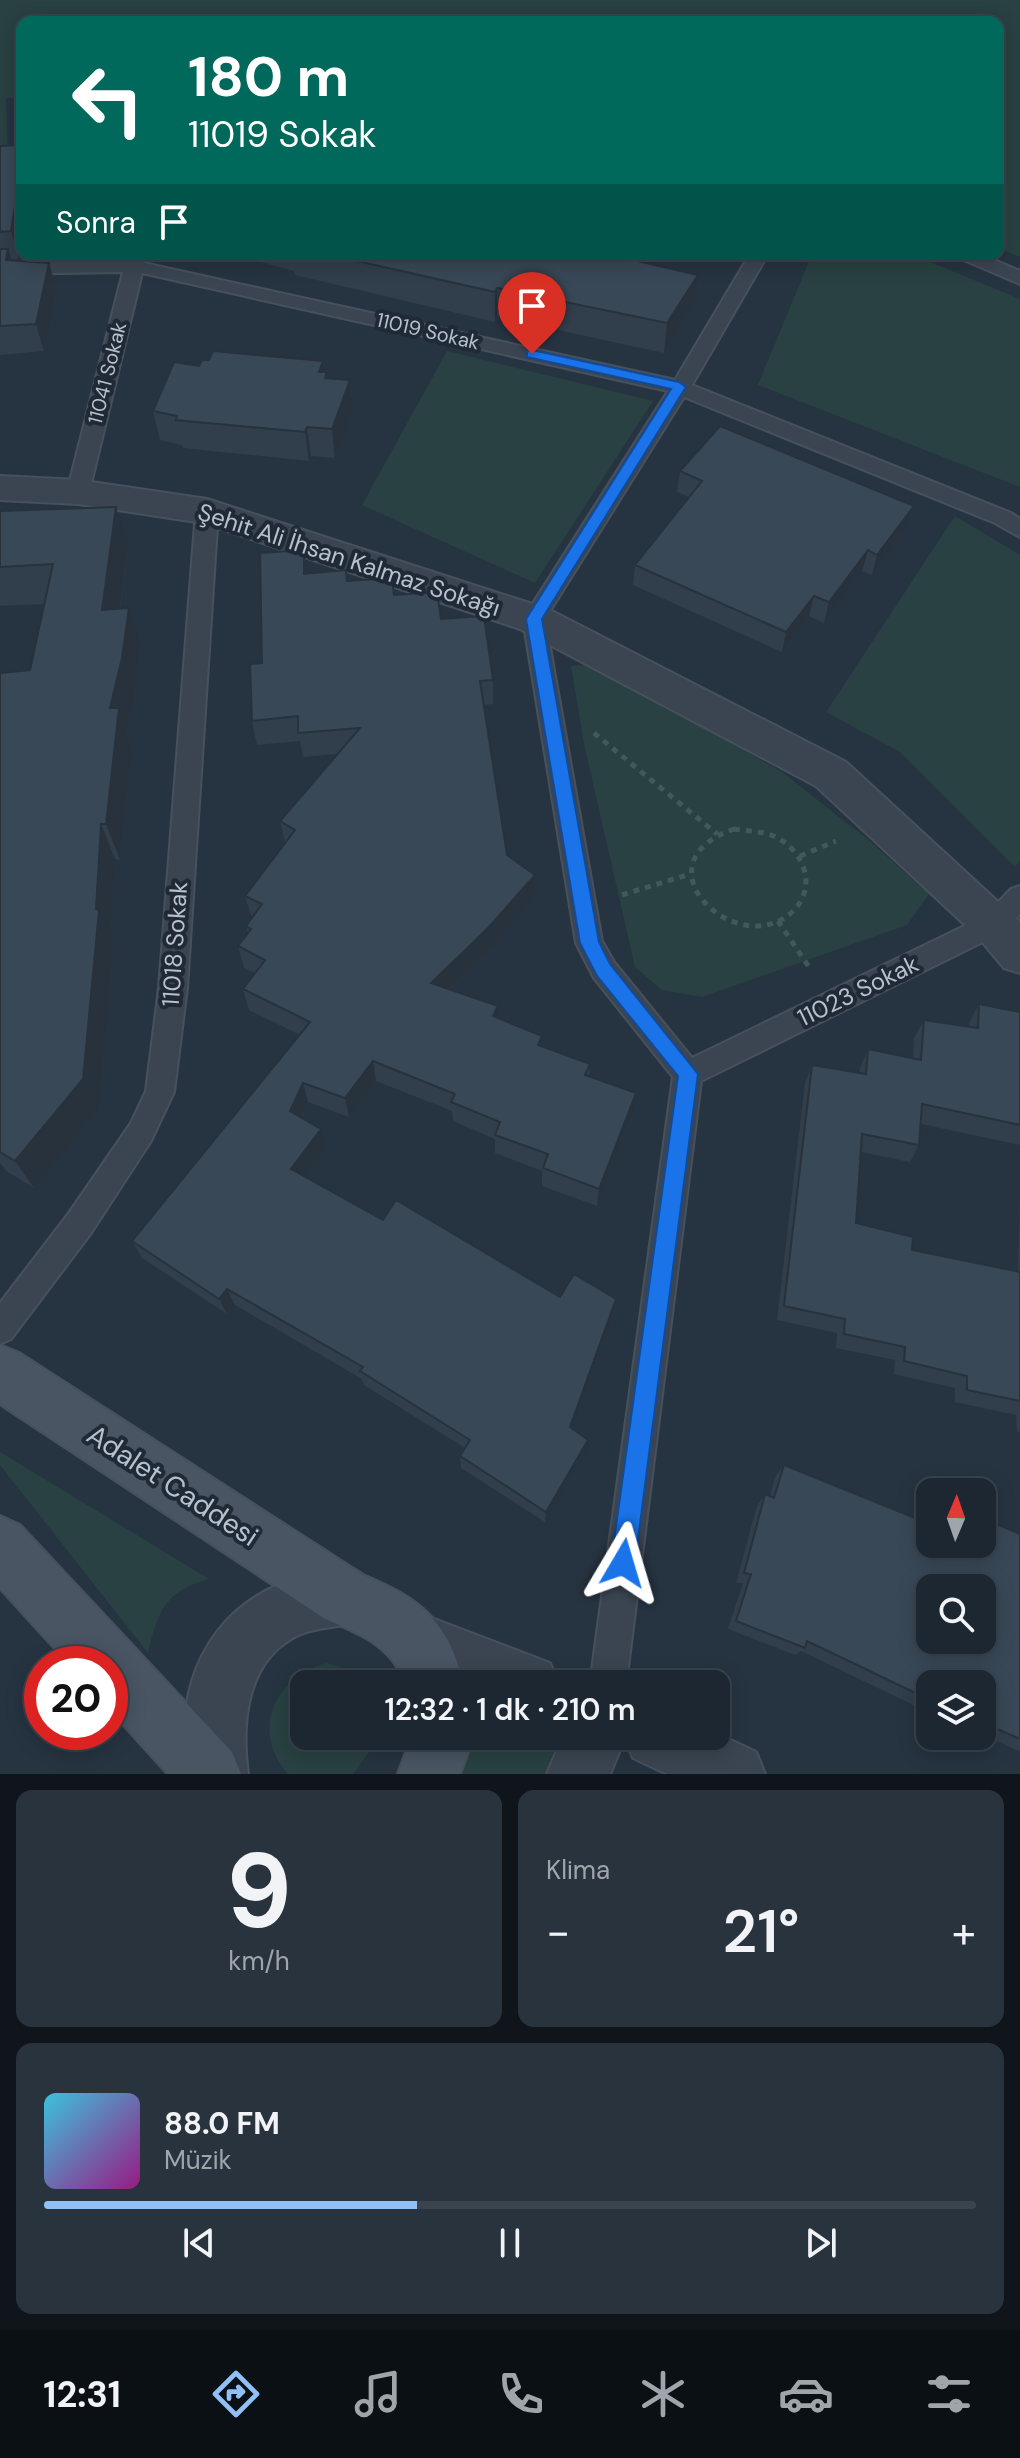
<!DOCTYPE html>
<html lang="tr">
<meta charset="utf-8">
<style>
body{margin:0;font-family:"DM Sans",sans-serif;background:#29333d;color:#f1f3f6;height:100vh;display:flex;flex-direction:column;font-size:30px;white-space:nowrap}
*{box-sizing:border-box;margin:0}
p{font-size:26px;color:#a0a5ab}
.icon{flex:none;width:44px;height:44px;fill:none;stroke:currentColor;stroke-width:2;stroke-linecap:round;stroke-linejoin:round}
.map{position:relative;height:1774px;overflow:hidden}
.panel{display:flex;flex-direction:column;gap:16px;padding:16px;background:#0f151b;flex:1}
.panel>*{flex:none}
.hud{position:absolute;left:16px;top:16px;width:988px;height:244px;border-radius:16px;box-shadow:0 4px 20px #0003,0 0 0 2px #3a444d;background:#00695c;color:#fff;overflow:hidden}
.needle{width:52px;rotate:2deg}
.tools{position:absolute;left:916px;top:1478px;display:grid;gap:16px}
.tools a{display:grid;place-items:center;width:80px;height:80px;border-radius:16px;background:#1c2731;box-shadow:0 4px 20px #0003,0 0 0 2px #3a444d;font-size:40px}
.speed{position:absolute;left:24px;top:1646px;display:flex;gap:16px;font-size:40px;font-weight:700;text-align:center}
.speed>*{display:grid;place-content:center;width:104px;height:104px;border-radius:50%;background:#1c2731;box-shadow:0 4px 20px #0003,0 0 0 2px #3a444d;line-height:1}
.speed .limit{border:12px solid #d22;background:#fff;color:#111}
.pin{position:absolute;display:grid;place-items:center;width:68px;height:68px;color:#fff;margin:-82px -34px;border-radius:50% 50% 50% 0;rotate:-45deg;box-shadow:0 0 8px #0007}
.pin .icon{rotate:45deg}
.me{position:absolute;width:88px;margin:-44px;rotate:7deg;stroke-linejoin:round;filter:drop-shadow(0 0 6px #0008)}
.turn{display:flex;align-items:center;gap:28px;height:168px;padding:0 40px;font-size:36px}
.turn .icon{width:104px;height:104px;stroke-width:2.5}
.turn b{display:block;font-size:56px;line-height:68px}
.then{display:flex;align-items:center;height:76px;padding:0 40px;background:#0003;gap:16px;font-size:30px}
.big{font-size:60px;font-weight:600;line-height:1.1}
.panel .widget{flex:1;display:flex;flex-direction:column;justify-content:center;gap:12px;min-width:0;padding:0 28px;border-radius:16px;background:#29333d}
.panel .dial{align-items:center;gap:0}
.dial b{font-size:104px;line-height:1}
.song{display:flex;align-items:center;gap:24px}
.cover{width:96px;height:96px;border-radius:12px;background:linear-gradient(135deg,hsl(190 70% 55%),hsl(310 70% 35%))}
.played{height:8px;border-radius:4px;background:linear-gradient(90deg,#91c0f6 40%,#3a444d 40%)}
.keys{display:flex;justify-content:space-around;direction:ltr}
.heat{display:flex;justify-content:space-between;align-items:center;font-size:44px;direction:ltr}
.panel .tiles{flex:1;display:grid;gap:16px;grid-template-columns:1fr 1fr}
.widget:last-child{grid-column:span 2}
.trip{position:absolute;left:290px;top:1670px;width:440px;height:80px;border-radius:16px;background:#1c2731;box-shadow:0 4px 20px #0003,0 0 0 2px #3a444d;font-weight:600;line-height:80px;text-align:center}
.menu{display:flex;height:128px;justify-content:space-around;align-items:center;background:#0b1014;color:#a0a5ab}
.menu .icon{width:56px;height:56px}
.menu .current{color:#91c0f6}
.menu b{font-size:36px;color:#f1f3f6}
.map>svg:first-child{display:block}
.green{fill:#294142}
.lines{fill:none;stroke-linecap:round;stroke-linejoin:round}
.service-casing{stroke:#47515d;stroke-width:4}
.minor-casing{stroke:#47515d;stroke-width:4}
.tertiary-casing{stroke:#47515d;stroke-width:4}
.secondary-casing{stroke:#47515d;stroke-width:4}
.path{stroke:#425959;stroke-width:5;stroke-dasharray:6 6;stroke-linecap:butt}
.service{fill:#3b4551;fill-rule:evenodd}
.minor{fill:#3b4551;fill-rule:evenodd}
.tertiary{fill:#3b4551;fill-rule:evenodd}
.secondary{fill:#495563;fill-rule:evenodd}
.wall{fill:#313e4b}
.shaded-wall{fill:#28323d}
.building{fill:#394857;stroke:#28323d;stroke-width:2;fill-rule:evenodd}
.route{fill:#1a73e8;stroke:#114b97;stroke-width:2}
.labels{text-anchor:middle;stroke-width:8;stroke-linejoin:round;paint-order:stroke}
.far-street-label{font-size:20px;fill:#b7c0cb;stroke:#1f2a36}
.street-label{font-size:24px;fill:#b7c0cb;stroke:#1f2a36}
.near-street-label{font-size:28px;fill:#b7c0cb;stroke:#1f2a36}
</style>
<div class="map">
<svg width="1020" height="1774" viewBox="0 0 1020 1774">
<rect width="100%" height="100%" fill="#263441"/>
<path class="green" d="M0,0H1020V257L998,248V22H22V97L6,98L8,160L0,161Z
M812,254H911L1020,299V487L758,385Z
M447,351L653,401L535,583L362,505Z
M955,516L1020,555V861L1015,867L900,752L826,712Z
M586,665L622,681L782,772L871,842L929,894L907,925L702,997L662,990L635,967L584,744L571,666Z
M0,1452L209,1579C166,1590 157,1612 148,1653L0,1465Z
M326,1663C342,1666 354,1671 365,1684H304V1736H375L372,1748L353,1774H288C250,1731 274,1678 326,1663Z
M469,1736H545L562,1742L545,1774H460Z"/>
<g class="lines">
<defs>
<path id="service" d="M128,254H146L144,263L675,380L750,254H768L692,385L1011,513L1020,519V537L995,523L684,397L545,619L602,941L614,962L692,1058L985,916L1011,889L1020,886V914L1003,932L701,1081L626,1684H590L673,1077L594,978L576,943L523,619L668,391L142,273L89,492L85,497H71L67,492L123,272L0,274V262L126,261Z
M956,254H980L1020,271V284L959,258Z
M207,504L215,506L218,511L187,988L174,1092L151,1141L91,1233L11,1339L0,1344V1303L69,1213L131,1123L146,1091L159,988L196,511L199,506Z"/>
<path id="minor" d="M0,476L78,480L207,499L548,609L846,762L1020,922V973L1004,968L978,937L816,786L520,629L203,523L78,504L0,500Z
M563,1736H626L610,1774H547Z"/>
<path id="tertiary" d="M346,1569L367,1577L375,1598L367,1619C344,1628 320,1626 301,1634C246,1658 241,1723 248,1774H186C172,1659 229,1579 346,1569Z
M416,1612L550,1663L559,1684H449L395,1663L386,1642L395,1621Z
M716,1733L756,1752L765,1774H667L633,1758L624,1736H716Z"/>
<path id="secondary" d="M0,1345L19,1353L363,1575C421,1599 448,1621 464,1684H404C395,1647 357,1632 325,1619L0,1404Z
M0,1516L20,1525L232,1752L241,1774H168L110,1710V1664H69L0,1588Z
M407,1736H469L468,1752L460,1774H398L406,1752Z"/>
</defs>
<use href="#service" class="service-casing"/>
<use href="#minor" class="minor-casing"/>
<use href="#tertiary" class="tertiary-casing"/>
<use href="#secondary" class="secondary-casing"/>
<path class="path" d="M594,733L717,834
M734,829C745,831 760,831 771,835C803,847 820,887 791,913C737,961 633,864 734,829Z
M800,856L836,841
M622,895L690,874
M778,921L811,970"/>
<use href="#service" class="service"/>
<use href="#minor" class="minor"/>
<use href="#tertiary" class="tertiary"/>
<use href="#secondary" class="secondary"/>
</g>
<path class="wall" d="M0,146L19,259H11L12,261L57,290L44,351L0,355Z
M229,254H607L694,304L664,353L497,317L495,322L295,275L294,271Z
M199,366L327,372L328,378L350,380L353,409L335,458L311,456L309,461L183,448L182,445L160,440L153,411Z
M680,471L908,526L872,575L862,571L824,623L809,616L782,652L633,585L635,565L689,497L677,492Z
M0,511L128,546L120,609L140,647L135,696L126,730L132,745L120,860L115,859L111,936L114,943L99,1109L34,1188L6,1171L0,1177V673L30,670L45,604L0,606Z
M308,573L348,581L394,595L441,619L493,680V704L484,705L507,855L535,898L490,949L449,989L498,1018L542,1046L590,1064L589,1077L633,1112L597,1206L542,1186V1171L495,1153V1139L453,1121L452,1111L376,1081L349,1117L308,1102L301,1118L326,1148L304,1177L383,1220L560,1297L613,1314L573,1429L586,1452L545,1522L461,1468L460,1456L465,1448L364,1385L362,1379L235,1305L227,1314L142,1258L132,1241L300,1035L249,1010L243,989L255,973L244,968L238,946L248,933L246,926L252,918L245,896L285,843L280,821L337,754L303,757L300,741L257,745L252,721L262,663Z
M979,1004L1020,1012V1145L921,1124L919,1145L910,1162L861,1152L856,1223L912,1250L1018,1271L1020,1198V1432L1017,1431L1016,1415L955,1402V1388L894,1374L895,1360L836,1348L837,1333L777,1320L805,1083L812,1065L859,1073L860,1068L868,1049L913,1059L914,1038L924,1020L969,1027V1023Z
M784,1465L925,1522L930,1511V1544L1020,1534V1752L982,1734V1684H930V1713L801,1651L795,1655L728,1629L743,1583H736L757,1506L765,1494L770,1496L775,1477Z"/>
<path class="shaded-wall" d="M22,161V241L19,259L11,231Z
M8,249L17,277L6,260Z
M49,263L57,290L44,351L36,324Z
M698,275L694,304L664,353L667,323Z
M497,288V317L495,322V292Z
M323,361L325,378L327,372L331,401L319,372Z
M350,380L353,409L335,458L332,429Z
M307,427L311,456L309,461L305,432Z
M914,506L908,526L872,575L877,555Z
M116,507L128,546L114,648L102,610Z
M304,550L308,575L304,574Z
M868,550L862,571L824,623L829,602Z
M814,596L809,616L782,652L786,632Z
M129,608L140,647L135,696L126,730L132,745L120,860L106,824L110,708Z
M101,824L115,859L111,936L114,943L99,1109L34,1188L15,1161L96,909Z
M535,875V898L490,949L433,1004L431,983Z
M498,1006V1026L493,1016Z
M373,1061L376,1081L349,1117L345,1098Z
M303,1083L308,1102L295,1130L290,1111Z
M636,1093L633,1112L597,1206L599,1189Z
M321,1129L326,1148L296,1187L291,1169Z
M0,1163L6,1171L0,1177Z
M227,1289L235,1305L227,1314L219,1299Z
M616,1299L613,1314L569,1440L570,1427Z
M588,1440L586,1452L545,1522L546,1512Z"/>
<path class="building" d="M22,145V161L11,231L0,232V146Z
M0,249H8L6,260L49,263L36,324L0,326Z
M326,254H607L698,275L667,323L497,288L495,292Z
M213,351L323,361L319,372H327L325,378L350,380L332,429L307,427L305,432L176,420L177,416L153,411L174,362L199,366L202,360H209Z
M720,426L914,506L877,555L868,550L829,602L814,596L786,632L635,565L702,481L680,471Z
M116,507L102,610L129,608L122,658L110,708H119L106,824H101L96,909L99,910L83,1079L15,1161L0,1152V673L30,670L53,564L0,567V511Z
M304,550V574L346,570L347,581L392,578L394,595L437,592L441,619L484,616L493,680L480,681L507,855L535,875L489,927L431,983L498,1006L493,1016L542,1036L538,1045L590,1064L585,1075L636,1093L599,1189L543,1168L548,1154L495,1135L500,1122L451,1102L455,1094L373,1061L345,1098L303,1083L290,1111L321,1129L291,1169L383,1220L396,1200L560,1297L574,1274L616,1299L570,1427L588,1440L546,1512L460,1456L470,1440L360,1371L363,1367L227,1289L219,1299L132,1241L310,1022L243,989L265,960L238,946L251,929L246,926L262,904L245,896L295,830L280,821L360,728L298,733V716L252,721L250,664L262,663L260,553Z
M979,1004L1020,1012V1125L922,1104L919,1145L862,1134L856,1223L913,1237L912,1250L1020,1272V1401L967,1390V1376L904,1361L905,1347L844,1334L845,1319L784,1306L812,1065L866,1074L868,1049L921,1060L924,1020L978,1028Z
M784,1465L930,1524V1544H982V1518L1020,1534V1739L982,1722V1684H930V1700L807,1641L805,1648L736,1621L751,1574L744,1573L765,1494L774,1498ZM930,1588H982V1640H930Z"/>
<path class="route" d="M532,350L679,382L686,387L542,619L599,942L610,964L698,1074L635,1563L632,1571L623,1575L615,1571L611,1563L678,1076L597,976L580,943L526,619L671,389L527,357V351Z"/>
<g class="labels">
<g class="far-street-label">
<text transform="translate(428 331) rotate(13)" y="7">11019 Sokak</text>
<text transform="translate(107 373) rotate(-76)" y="7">11041 Sokak</text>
</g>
<g class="street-label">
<text transform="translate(349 560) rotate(18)" y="8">Şehit Ali İhsan Kalmaz Sokağı</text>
<text transform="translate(175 944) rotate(-86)" y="8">11018 Sokak</text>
<text transform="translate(858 991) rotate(-26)" y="8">11023 Sokak</text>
</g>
<g class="near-street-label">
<text transform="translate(173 1485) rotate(33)" y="10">Adalet Caddesi</text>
</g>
</g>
</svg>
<div class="tools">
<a><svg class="needle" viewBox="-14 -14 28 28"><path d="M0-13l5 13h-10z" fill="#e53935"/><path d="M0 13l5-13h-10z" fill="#a0a5ab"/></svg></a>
<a><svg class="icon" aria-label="search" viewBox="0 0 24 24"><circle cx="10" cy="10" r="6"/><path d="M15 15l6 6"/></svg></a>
<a><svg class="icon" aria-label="layers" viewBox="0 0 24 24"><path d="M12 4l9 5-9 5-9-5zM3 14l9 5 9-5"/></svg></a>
</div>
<div class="speed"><div class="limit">20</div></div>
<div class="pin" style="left:532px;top:354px;background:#d93025"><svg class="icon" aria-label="arrive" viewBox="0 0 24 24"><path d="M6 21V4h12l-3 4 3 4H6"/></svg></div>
<svg class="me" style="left:623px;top:1563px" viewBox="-20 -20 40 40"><path d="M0-17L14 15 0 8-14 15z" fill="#1a73e8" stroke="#fff" stroke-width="4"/></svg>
<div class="trip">12:32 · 1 dk · 210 m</div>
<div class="hud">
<div class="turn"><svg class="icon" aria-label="left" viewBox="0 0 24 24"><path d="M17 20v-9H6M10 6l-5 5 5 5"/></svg><div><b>180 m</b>11019 Sokak</div></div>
<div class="then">Sonra<svg class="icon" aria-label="arrive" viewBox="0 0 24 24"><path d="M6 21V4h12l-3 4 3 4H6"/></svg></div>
</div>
</div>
<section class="panel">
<div class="tiles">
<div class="widget dial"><b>9</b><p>km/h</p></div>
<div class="widget"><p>Klima</p>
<div class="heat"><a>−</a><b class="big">21°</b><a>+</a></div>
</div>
<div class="widget">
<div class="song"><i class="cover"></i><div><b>88.0 FM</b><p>Müzik</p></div></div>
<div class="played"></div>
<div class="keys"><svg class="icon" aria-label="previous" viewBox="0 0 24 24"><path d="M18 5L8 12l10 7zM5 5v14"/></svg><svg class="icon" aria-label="pause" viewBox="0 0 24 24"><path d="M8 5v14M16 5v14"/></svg><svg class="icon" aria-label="next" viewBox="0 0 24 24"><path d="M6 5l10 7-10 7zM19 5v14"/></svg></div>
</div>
</div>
</section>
<nav class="menu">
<b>12:31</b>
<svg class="icon current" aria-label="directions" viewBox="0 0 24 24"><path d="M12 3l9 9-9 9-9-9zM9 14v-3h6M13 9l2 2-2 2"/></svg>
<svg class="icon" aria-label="music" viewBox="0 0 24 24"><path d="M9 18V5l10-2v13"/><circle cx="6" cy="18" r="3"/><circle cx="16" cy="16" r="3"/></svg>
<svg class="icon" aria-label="phone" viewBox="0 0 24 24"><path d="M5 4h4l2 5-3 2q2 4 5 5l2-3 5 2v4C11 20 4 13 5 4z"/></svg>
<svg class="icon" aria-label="climate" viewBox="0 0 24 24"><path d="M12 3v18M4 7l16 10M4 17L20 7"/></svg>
<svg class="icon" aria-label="car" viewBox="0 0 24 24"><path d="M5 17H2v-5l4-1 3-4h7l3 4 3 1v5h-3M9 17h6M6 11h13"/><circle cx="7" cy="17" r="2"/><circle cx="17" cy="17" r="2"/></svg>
<svg class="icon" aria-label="filters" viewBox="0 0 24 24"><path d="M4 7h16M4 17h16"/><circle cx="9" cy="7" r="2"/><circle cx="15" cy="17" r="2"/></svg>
</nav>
